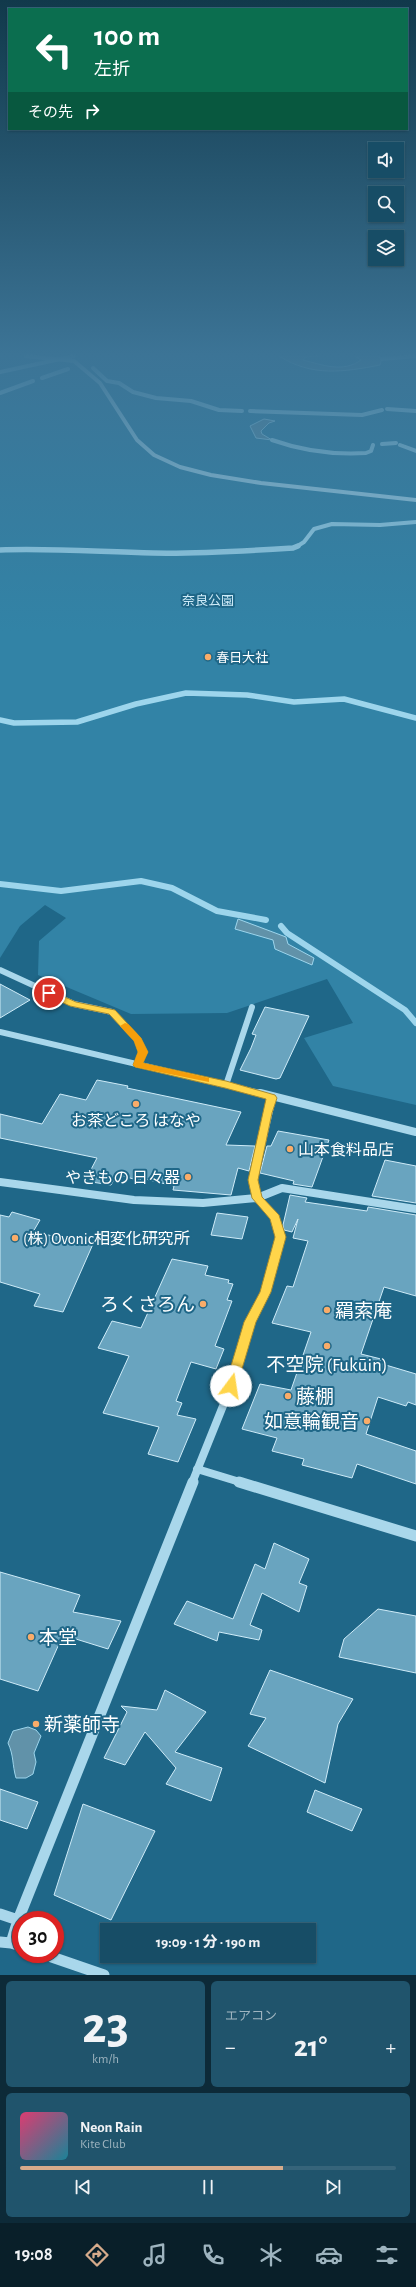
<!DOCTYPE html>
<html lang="ja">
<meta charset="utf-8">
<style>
body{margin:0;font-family:"Alegreya Sans","Noto Sans JP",sans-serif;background:#20546c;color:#f1f3f6;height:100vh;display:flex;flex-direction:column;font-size:15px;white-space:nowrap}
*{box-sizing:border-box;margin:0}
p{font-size:13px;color:#9eb4bf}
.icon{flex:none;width:22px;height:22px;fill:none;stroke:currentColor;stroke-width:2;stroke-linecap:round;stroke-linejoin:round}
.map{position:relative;height:1975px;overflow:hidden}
.sheet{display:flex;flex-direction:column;gap:6px;padding:6px;background:#0d2a38;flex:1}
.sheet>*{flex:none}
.hud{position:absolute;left:8px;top:8px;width:400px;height:122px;border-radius:0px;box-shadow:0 1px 3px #0004,0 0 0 1px #36647a;background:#0b6e4f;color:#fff;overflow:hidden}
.controls{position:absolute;left:368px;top:142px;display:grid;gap:8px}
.controls a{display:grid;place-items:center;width:36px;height:36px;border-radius:0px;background:#174d66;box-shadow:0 1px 3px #0004,0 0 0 1px #36647a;font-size:20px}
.speed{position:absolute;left:12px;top:1911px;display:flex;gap:8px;font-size:20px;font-weight:700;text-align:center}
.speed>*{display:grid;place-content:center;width:52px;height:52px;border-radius:50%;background:#174d66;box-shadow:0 1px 3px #0004,0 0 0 1px #36647a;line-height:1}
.speed .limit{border:6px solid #d22;background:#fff;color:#111}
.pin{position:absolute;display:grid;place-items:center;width:34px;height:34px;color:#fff;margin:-17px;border:2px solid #fff;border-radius:50%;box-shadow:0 1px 4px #0007}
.me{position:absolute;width:44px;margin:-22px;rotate:14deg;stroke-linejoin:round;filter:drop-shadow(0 0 3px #0008)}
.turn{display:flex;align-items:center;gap:14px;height:84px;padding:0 20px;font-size:18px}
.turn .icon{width:52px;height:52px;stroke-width:2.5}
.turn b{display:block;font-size:28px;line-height:34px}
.then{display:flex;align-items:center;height:38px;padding:0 20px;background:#0003;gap:8px;font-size:15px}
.big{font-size:30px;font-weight:700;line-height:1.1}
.sheet .tile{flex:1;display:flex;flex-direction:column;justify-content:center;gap:6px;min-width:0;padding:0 14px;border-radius:6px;background:#20546c}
.sheet .dial{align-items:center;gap:0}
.dial b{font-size:52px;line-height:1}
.song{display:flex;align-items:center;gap:12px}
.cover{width:48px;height:48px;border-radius:6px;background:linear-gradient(135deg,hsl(340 70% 55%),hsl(190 70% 35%))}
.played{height:4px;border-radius:2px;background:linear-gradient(90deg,#d6ab8b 70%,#36647a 70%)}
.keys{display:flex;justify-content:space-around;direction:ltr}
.heat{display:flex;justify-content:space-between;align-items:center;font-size:22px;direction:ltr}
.sheet .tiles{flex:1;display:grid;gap:6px;grid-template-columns:1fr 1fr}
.tile:last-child{grid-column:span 2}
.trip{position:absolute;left:100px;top:1923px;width:216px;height:40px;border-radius:0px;background:#174d66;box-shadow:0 1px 3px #0004,0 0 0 1px #36647a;font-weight:700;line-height:40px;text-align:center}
.dock{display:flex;height:64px;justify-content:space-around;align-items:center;background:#091f29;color:#9eb4bf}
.dock .icon{width:28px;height:28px}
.dock .current{color:#d6ab8b}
.dock b{font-size:18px;color:#f1f3f6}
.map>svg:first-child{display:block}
.green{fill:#3283a6}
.water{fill:#6192a9;stroke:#9dd5ec}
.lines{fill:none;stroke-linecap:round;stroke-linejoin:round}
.stream-far2{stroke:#9dd5ec;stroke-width:4}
.stream-far1{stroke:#9dd5ec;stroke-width:5.5}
.stream{stroke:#9dd5ec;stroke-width:6}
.building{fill:#69a4bf;stroke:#ceebf8}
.minor-far3{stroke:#a9d7eb;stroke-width:4}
.minor-far2{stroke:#a9d7eb;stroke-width:6}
.minor-far1{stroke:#a9d7eb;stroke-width:8}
.minor{stroke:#a9d7eb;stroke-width:11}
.route{fill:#ffd54a;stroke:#a68a30}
.slow{fill:#f59e0b}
.poi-dot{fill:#f9ac69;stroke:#1f6788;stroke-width:1.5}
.labels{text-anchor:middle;stroke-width:4;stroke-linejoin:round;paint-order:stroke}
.far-park-label{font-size:13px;fill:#ceebf8;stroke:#1f6788}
.far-poi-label{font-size:13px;fill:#fff;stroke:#1f6788;text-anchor:start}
.poi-label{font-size:16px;fill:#fff;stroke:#1f6788;text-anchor:start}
.near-poi-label{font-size:19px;fill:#fff;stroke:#1f6788;text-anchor:start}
</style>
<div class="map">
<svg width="416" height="1975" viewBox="0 0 416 1975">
<rect width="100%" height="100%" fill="#1f6788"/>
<path class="green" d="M0,356H416V1105L333,1086L304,1038L353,1023L327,979L227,1013L131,1014L38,975L39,941L66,918L45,905L20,926L0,958Z"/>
<path class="water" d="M279,356H319L305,357L303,360C323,365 343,373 361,360L355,356H377L382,358L380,365C344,372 312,377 279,356Z
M264,419L275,421L269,423L261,431L262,434L272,440L256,438L250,426Z
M238,919L286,937L288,944L314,958L312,965L275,949L273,940L235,929Z
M28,1727L36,1730L41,1736L34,1753L36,1762L33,1774L26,1778H16C12,1764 14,1756 8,1743L13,1731Z"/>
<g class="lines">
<path class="stream-far2" d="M382,359L416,356
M93,368L107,381L119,383L133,392L156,398L191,401L219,410L242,411
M0,372L74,356
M42,378L68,369
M0,393L33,381
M387,409L416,411
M250,411L362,415L382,410
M272,440C303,451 333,455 366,453L371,451L373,445
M382,444L396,443
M400,445L416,451
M296,547L304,542L314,529L332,524L380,525L416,522"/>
<path class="stream-far1" d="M0,550C51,548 101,552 153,553C199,554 246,551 293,548L298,546
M0,720L14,723L77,722L136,704L186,693L247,695L294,702L344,699L416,718"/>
<path class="stream" d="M0,884L61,891L141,881L172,888L217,911L266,920
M281,926L287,933L405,1010L416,1023"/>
</g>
<path class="building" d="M0,984L30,1000L0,1018Z
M265,1007L309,1016L280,1078L276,1079L240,1070L251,1048L256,1035L252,1034Z
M97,1080L128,1086L127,1088L241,1112L226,1145L255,1146L249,1171L238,1168L231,1195L173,1190L174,1186L141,1178L140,1181L117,1174L111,1185L85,1181L97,1158L0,1138V1114L42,1124L60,1094L86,1100Z
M278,1131L329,1140L312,1187L293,1184L294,1181L260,1173L267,1146H271Z
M385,1160L416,1166V1203L372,1196Z
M290,1195L307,1198L305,1202L367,1211L368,1207L416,1215V1296L384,1287L361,1354L381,1359L379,1363L416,1374V1405L408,1402L406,1406L378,1397L366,1434L416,1451V1484L357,1464L352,1478L302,1465L304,1459L272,1451L277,1438L242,1429L260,1384L291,1390L311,1332L272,1323L287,1286L293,1287L308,1241L293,1238L298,1219L292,1232L284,1230L283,1225Z
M12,1212L40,1220L33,1232L93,1244L63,1312L34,1306L40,1294L0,1282V1215L9,1217Z
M217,1213L248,1217L242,1239L211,1235Z
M172,1259L208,1266L205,1275L229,1280L228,1283L233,1284L227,1300L232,1301L215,1346L224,1349L216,1369L191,1362L176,1401L182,1403L177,1415L196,1419L178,1462L148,1454L159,1427L103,1413L129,1356L98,1348L112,1321L141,1328Z
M274,1543L309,1559L299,1583L307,1586L299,1612L262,1593L250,1625L262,1630L259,1640L219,1632L217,1641L174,1624L187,1601L233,1619L255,1564L265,1569Z
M0,1572L80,1595L73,1612L121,1621L108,1649L63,1635L38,1691L0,1679Z
M378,1609L416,1616V1673L339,1657L344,1639Z
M270,1670L353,1699L338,1724L325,1783L248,1746L266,1718L250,1714Z
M165,1690L206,1712L175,1752L222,1768L211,1801L166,1784L176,1768L145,1732L125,1765L104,1758L127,1712L121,1706L157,1710Z
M0,1789L38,1802L27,1829L0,1820Z
M315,1790L362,1809L352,1831L307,1812Z
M83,1804L155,1831L111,1920L54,1895Z"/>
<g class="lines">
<path class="minor-far3" d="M26,356L74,361L100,383L137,440L154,455L180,467L211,475L261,483L416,500"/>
<path class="minor-far2" d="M0,970L74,1004L112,1012L138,1040L143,1052L138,1065
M0,1032L264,1094
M226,1085L252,1007"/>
<path class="minor-far1" d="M260,1093L416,1132
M0,1182L134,1200L203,1203L257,1198L282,1188L416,1209
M197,1469L243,1483
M192,1483L231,1386L250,1322L265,1292L280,1237L275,1217L257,1198L253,1180L272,1098"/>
<path class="minor" d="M239,1482L416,1536
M0,1914L18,1920
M0,1942L11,1943
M21,1946L11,1943L18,1920L193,1482
M43,1954L104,1975"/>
</g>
<linearGradient id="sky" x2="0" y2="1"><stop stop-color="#11394b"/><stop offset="0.56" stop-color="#3c7496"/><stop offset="1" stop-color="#3c7496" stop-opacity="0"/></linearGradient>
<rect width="416" height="632" fill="url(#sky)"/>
<path class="route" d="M49,990L76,1002L115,1010L141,1038L148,1052L143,1063L226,1081L275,1095L277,1098L272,1113L258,1180L262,1197L279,1215L286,1237L271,1292L256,1322L236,1389H227L225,1386L244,1322L260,1292L275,1237L270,1219L252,1198L248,1180L266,1099L225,1088L135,1067L133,1065L138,1052L134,1041L109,1014L70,1006L46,995V991Z"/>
<path class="slow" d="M125,1023L128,1024L141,1038L148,1052L143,1063L209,1078V1082L135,1067L133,1065L138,1052L134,1041L120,1026Z"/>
<g class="poi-dot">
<circle cx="208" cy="657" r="4"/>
<circle cx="136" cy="1104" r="4"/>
<circle cx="290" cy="1149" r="4"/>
<circle cx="188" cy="1177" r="4"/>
<circle cx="15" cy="1238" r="4"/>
<circle cx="203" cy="1304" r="4"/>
<circle cx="327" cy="1310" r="4"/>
<circle cx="327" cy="1346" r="4"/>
<circle cx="288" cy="1396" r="4"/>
<circle cx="367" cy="1421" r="4"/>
<circle cx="31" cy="1637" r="4"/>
<circle cx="36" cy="1724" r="4"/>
</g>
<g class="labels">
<g class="far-park-label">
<text x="208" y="605">奈良公園</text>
</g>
<g class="far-poi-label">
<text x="216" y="662">春日大社</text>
</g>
<g class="poi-label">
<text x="136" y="1126" text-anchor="middle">お茶どころ はなや</text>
<text x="298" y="1155">山本食料品店</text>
<text x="180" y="1183" text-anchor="end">やきもの 日々器</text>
<text x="23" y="1244">(株) Ovonic相変化研究所</text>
</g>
<g class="near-poi-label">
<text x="195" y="1311" text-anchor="end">ろくさろん</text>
<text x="335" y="1317">羂索庵</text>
<text x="327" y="1371" text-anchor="middle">不空院 (Fukūin)</text>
<text x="296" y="1403">藤棚</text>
<text x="359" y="1428" text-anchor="end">如意輪観音</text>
<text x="39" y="1644">本堂</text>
<text x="44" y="1731">新薬師寺</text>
</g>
</g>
</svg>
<div class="controls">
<a><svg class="icon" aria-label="sound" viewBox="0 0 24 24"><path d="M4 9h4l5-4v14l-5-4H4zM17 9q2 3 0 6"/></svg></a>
<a><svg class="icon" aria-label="search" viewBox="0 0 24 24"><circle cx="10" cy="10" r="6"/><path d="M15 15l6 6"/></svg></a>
<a><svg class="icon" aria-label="layers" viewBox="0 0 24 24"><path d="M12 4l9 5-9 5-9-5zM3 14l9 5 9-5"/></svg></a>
</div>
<div class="speed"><div class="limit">30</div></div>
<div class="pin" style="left:49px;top:993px;background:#d93025"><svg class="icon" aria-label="arrive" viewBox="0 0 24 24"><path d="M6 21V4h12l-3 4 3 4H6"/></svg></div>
<svg class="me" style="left:231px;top:1386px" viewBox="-20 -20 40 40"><circle r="19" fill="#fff"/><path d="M0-13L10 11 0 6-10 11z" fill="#ffd54a"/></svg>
<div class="trip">19:09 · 1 分 · 190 m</div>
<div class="hud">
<div class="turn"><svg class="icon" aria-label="left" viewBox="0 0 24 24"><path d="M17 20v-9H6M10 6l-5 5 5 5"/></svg><div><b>100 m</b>左折</div></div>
<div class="then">その先<svg class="icon" aria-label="right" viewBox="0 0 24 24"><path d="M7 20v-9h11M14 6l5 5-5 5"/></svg></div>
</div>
</div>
<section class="sheet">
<div class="tiles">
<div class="tile dial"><b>23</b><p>km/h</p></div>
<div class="tile"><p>エアコン</p>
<div class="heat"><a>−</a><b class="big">21°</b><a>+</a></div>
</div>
<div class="tile">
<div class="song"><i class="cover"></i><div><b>Neon Rain</b><p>Kite Club</p></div></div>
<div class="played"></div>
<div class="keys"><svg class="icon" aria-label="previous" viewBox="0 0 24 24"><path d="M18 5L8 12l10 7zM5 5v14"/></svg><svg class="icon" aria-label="pause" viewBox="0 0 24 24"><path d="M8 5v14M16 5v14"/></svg><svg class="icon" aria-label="next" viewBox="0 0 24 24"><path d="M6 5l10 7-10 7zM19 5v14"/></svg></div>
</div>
</div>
</section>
<nav class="dock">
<b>19:08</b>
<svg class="icon current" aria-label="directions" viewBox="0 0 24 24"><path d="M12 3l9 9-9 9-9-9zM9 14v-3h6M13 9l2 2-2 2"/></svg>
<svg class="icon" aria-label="music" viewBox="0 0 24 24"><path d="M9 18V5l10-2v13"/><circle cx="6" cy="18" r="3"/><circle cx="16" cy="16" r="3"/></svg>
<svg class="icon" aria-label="phone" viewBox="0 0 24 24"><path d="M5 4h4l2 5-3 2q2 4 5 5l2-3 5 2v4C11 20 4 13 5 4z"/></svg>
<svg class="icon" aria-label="climate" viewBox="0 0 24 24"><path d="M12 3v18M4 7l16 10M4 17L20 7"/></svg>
<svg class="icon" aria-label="car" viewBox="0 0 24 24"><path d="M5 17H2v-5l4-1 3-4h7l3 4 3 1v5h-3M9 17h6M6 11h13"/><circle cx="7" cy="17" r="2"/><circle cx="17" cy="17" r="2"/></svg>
<svg class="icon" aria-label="filters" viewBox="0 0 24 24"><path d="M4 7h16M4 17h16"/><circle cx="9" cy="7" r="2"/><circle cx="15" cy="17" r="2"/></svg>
</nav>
